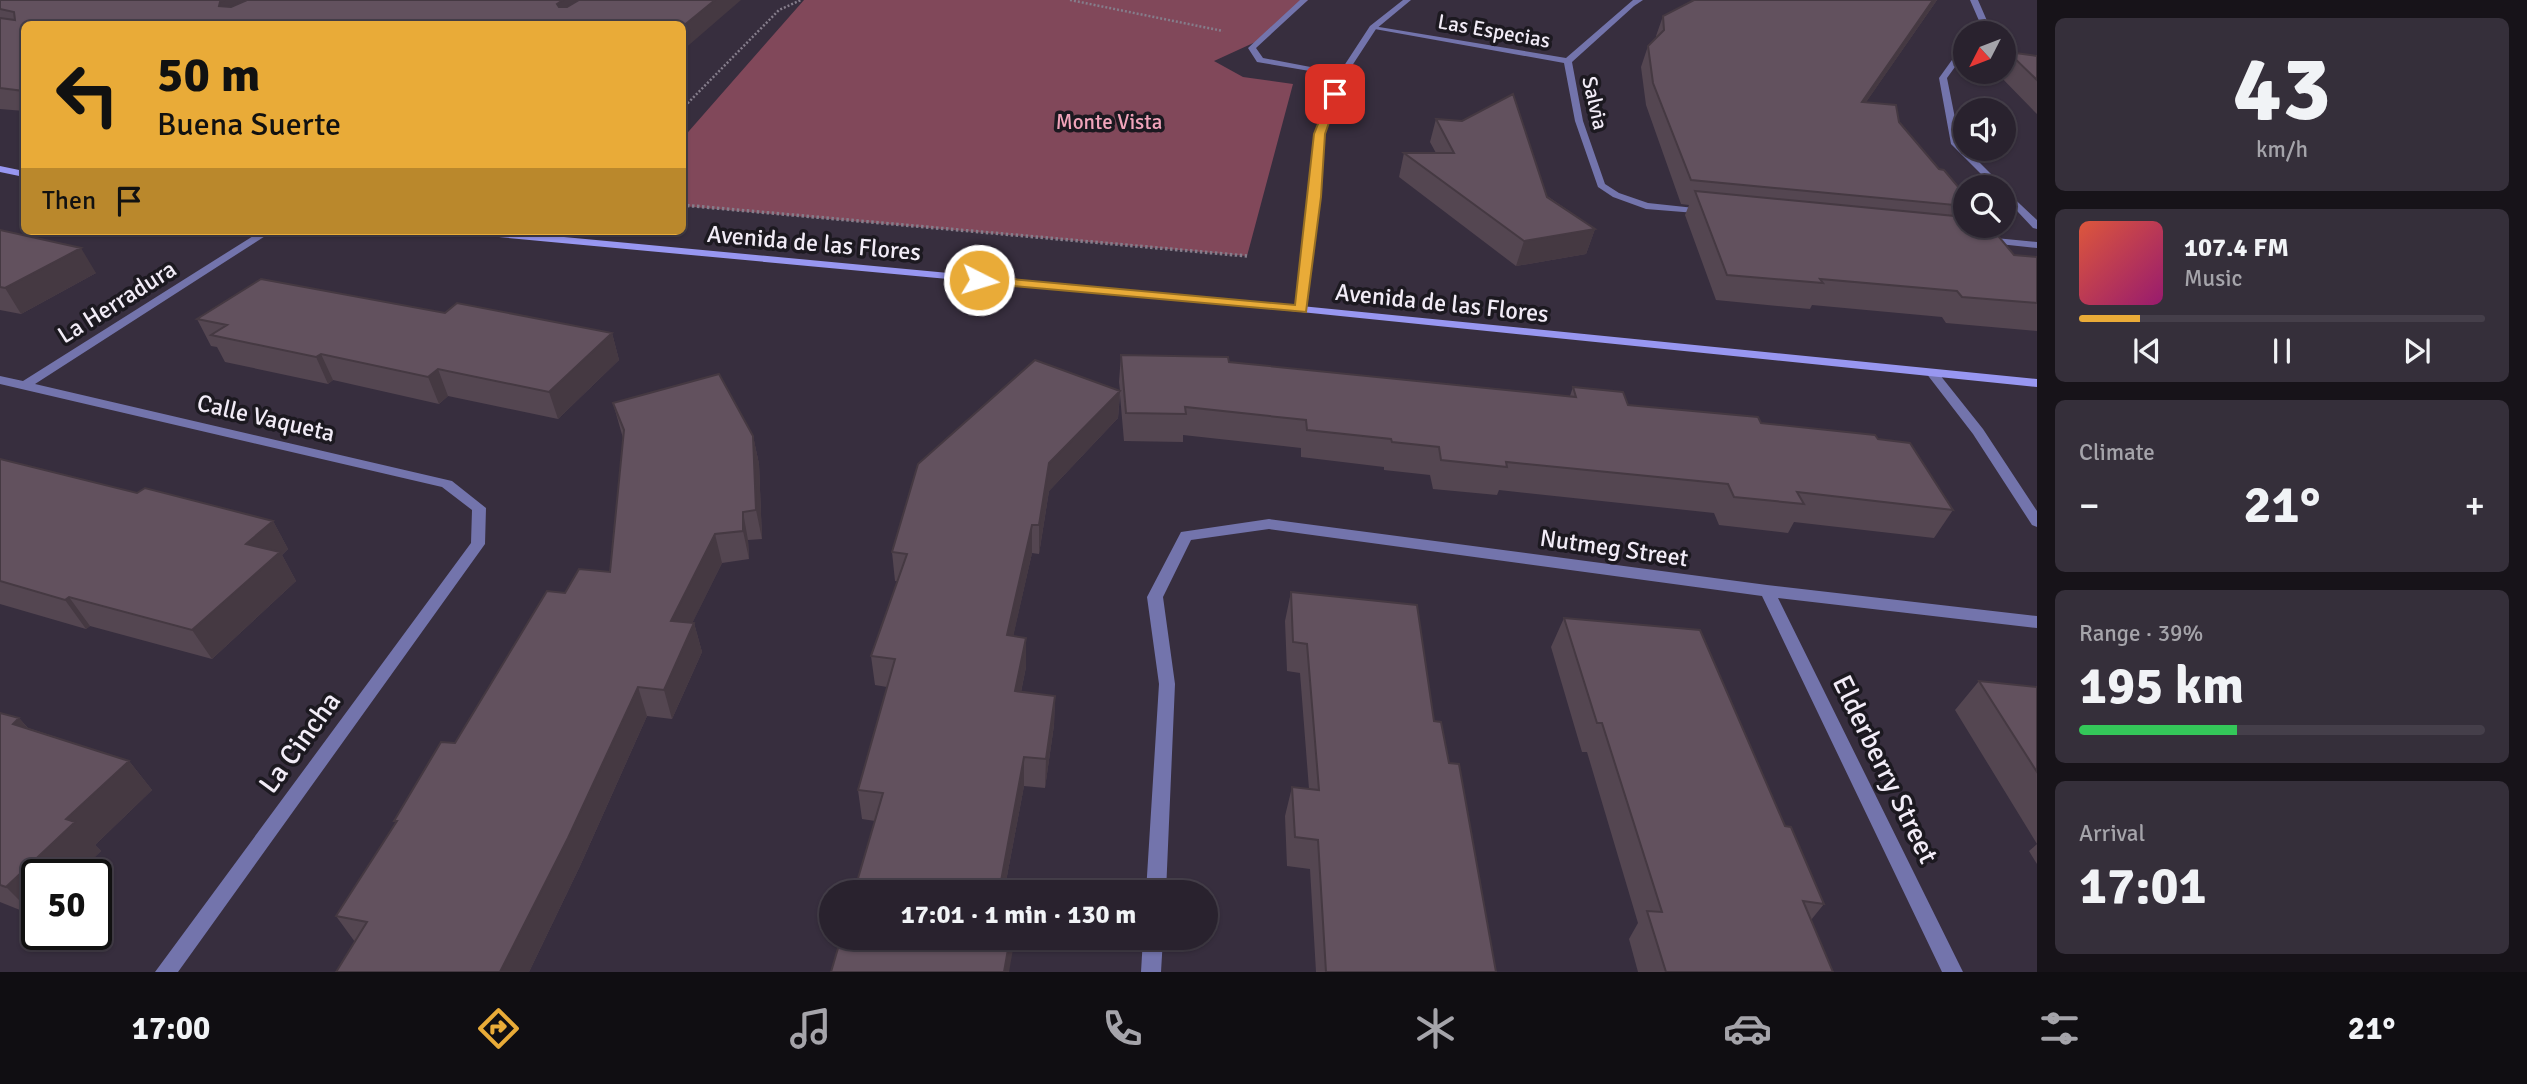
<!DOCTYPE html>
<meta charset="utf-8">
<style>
body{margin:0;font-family:Signika,sans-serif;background:#352f3a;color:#f1f3f6;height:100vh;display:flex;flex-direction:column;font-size:26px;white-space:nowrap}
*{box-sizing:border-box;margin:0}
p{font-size:23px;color:#a5a4aa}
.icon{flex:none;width:38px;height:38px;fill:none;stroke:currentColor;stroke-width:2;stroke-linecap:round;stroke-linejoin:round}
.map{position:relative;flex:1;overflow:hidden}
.sheet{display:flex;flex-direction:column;gap:18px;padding:18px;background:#171319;width:490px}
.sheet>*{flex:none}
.banner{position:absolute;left:21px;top:21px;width:665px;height:214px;border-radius:10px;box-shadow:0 2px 5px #0004,0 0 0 2px #453f4a;background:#e9ab38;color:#111;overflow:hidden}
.needle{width:46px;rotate:228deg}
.controls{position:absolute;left:1953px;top:21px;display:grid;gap:14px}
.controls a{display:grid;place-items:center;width:63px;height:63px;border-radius:50%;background:#29222e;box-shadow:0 2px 5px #0004,0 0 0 2px #453f4a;font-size:35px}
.speed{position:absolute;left:21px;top:859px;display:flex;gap:14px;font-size:35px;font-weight:700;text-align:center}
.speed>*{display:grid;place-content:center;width:91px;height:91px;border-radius:50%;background:#29222e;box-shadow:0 2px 5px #0004,0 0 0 2px #453f4a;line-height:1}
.speed .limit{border:4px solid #111;border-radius:10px;background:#fff;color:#111}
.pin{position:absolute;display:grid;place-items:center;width:60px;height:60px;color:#fff;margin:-30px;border-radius:14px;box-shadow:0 4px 10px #0006}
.me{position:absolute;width:77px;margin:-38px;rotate:95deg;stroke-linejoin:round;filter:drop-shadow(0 0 5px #0008)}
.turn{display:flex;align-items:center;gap:24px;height:147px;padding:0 21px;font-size:32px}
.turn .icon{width:91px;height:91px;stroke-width:2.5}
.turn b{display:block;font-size:49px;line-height:60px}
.then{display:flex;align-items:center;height:66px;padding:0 21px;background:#0003;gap:14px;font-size:26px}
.big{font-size:52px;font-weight:700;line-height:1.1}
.sheet .widget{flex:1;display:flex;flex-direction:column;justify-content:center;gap:10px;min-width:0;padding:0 24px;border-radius:10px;background:#352f3a}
.sheet .dial{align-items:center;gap:0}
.dial b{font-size:91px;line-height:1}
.song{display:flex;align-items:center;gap:21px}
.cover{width:84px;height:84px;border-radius:10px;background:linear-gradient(135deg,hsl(10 70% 55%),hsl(320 70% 35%))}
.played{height:7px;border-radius:4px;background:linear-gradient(90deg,#e9ab38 15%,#453f4a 15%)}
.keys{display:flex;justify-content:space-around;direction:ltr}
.heat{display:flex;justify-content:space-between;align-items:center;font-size:38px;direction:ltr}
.charge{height:10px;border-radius:5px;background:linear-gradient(90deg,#34c759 39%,#453f4a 0)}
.trip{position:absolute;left:819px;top:880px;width:399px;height:70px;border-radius:35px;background:#29222e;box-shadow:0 2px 5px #0004,0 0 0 2px #453f4a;font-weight:700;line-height:70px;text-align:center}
.menu{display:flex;height:112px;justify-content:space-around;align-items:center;background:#100e12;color:#a5a4aa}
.menu .icon{width:49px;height:49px}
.menu .current{color:#e9ab38}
.menu b{font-size:32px;color:#f1f3f6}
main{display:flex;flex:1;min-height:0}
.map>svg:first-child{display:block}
.green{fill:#81485a}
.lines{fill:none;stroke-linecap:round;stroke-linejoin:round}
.path-far1{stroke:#857d8b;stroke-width:2.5;stroke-dasharray:2 2;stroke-linecap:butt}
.path{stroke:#857d8b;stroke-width:3.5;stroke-dasharray:2.5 2.5;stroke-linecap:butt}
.service{fill:#7374ac;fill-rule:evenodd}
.minor{fill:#7374ac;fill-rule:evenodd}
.tertiary{fill:#7374ac;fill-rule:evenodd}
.secondary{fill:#9897f1;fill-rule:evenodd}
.wall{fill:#544651}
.shaded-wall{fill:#453942}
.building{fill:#62515e;stroke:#453942;stroke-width:2}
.route{fill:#e9ab38;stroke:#976f24;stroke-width:2}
.labels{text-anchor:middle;stroke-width:7;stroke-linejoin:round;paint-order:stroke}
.far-street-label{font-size:21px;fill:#f2ecf7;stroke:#1c1920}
.far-park-label{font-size:21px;fill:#f2a4bb;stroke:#1c1920}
.street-label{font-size:24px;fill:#f2ecf7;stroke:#1c1920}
.near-street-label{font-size:28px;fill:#f2ecf7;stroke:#1c1920}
</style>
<main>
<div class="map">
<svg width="2037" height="972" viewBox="0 0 2037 972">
<rect width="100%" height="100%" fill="#372e3e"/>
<path class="green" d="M804,0H1308L1262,39L1214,61L1243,77L1293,84L1247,256L683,206L682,139Z"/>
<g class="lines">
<path class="path-far1" d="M1070,0L1223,31
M682,109L779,10L801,0"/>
<path class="path" d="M682,205L1247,256"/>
<path class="service" d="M1300,0H1308L1256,48L1263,58L1342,73H1345V77L1257,62L1248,48Z"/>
<path class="minor" d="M1633,0H1643L1634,6L1572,62L1583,121L1605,184L1619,193L1648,203L1704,209L1709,212L1708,214L1646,209L1613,197L1598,187L1575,121L1564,63L1369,28L1373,26L1566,58Z
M1970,0H1978L1988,23L1980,33H1972L1980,23Z
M1962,46H1965V53L1947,78L1960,143L2004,187H1994L1951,144L1939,78Z
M2004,189L2037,220V229L2033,228L2004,197Z
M261,231H273L35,384L452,481L486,508L485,544L178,972H155L471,543L472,510L442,487L0,384V376L23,381Z
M1985,237L2037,242V248L1981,242V238Z
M1932,369L1936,370L1983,429L2037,511V527L2032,525L1973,434L1926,373Z
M1269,519L1767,585L2037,616V628L1778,598L1963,972H1942L1762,596L1269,529L1191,540L1163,597L1175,684L1166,892H1146L1159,684L1147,597L1181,532Z
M1143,938H1163L1161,972H1141Z"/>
<path class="tertiary" d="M1403,0H1411L1376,29L1346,75L1323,134L1320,197L1307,309L1301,312L1297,311L1295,309L1310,197L1315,134L1338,75L1370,26Z"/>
<path class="secondary" d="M0,166L24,171V177L0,172Z
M461,231H499L1301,306L2037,379V387L1301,312L466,234Z"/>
</g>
<path class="wall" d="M0,0L682,51L24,24V111L0,109Z
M1694,0H1937L1866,102L1899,122L1939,169L1965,195V226L2014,255L2037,257V331L1946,323L1942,317L1812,305L1810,309L1716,300L1685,215L1689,205L1681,204L1646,105L1641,67L1648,46L1656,38V36L1663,16Z
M2008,52L2037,56V114L1997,73L1998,72H2004V60Z
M1436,119L1595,229L1586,254L1516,266L1399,177L1404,153H1436L1430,142Z
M0,230L96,273L21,314L0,310Z
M445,313L612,333L619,360L558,419L448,396L439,404L333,380L328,384L225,362L217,347L211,346L197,319Z
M1121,355L1229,362L1570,396L1573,387L1628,405L1878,439L1953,510L1934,538L1794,522L1788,533L1719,525L1714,513L1499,490L1497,495L1433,489L1430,475L1384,470V467L1301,457V448L1183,435V442L1124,441L1120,395L1118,418L1049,491L1039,554L1032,553L1013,636L1026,638V667L1021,692L1055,696L1054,725L1045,788L1024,786L1004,892H854L875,821L862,819L858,790L887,687L875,685L871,656L898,581H895L892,552L1120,391L1119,382Z
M613,403L753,436L759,464L762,539L748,540L749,559L722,563L692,623H694L702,652L672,719L647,716L580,866L529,972H336L355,942L336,916L396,823L394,821L455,743L565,593L610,572L623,438Z
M0,459L137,493L273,521L288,549L282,555L296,581L212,659L90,626L86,629L0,604Z
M1291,592L1434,721L1449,763L1496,972H1316L1310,869L1287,866L1285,816L1292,787L1309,789L1300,673L1287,671L1285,621Z
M1564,618L1785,826L1824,904L1811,920L1833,972H1638L1629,939L1638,923L1587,752H1582L1551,647Z
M1979,681L2037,687V864L2029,851L2037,844L1955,710Z
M0,713L19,718L28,728L129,761L152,790L95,845L101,851L76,875H37V914L35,916L0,902Z"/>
<path class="shaded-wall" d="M225,0H279L227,24L219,6L220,2Z
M563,0H595L561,24L557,4Z
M715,0H741L682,51V27Z
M1933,0H1937L1851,124L1862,102Z
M1595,229L1586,254L1516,266L1524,241Z
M81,248L96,273L21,314L5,288Z
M612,333L619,360L558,419L549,392Z
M321,354L333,380L328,384L316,357Z
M438,369L448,396L439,404L428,377Z
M1120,391L1118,418L1049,491L1039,554V525L1049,463Z
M753,436L759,464L762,539L756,510Z
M743,512L748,540L749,559L743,531Z
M273,521L288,549L282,555L296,581L212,659L192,630L246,544Z
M1032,525V553L1007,664V635Z
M715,534L722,563L679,650L671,621Z
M69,597L90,626L86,629L65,600Z
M694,623L702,652L672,719L664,690Z
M1026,638V667L1015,721V691Z
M638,687L647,716L580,866L529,972H500Z
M1055,696L1054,725L1045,788L1046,759Z
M19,718L44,747L13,724Z
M1024,757V786L1004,892H999Z
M129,761L152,790L95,845L101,851L76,875H37V914L35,916L6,887L66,819Z
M1010,938H1015L1009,972H1004Z"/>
<path class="building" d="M0,0H225L220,2L219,6L231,7L247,0H563L557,4L559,7H567L579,0H715L682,27V24H24V91L0,88V18L15,20L14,12L0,9Z
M1694,0H1933L1862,102L1896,105L1899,122L1939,169L1944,170L1965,195V206L1691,180L1653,83L1648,46L1664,30L1663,16Z
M2008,52L2037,56V80Z
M1513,94L1547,197L1595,229L1524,241L1404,153H1454L1436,119L1462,121Z
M1695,191L1965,217V226H1990L2014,255L2037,257V303L1962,297L1957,291L1820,279L1823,283L1727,275Z
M0,230L81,248L5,288L0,287Z
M261,279L445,313L457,303L612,333L549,392L438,369L428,377L321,354L316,357L211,335L227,325L197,319Z
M1121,355L1228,357L1229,362L1576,397L1573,387L1623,392L1628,405L1758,417L1761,423L1875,435L1878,439L1910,443L1953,510L1797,492L1804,504L1734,497L1728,484L1506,462L1507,467L1441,460L1439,447L1392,442L1391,439L1307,430L1306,420L1185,407L1186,414L1126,413Z
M1035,360L1120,391L1049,463L1039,525H1032L1007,635L1026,638L1015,691L1055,696L1046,759L1024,757L999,892H854L883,793L858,790L895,659L871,656L907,554L892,552L918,464Z
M719,374L753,436L756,510L743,512V531L715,534L671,621L694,623L664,690L638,687L568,838L500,972H336L367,922L336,916L397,821H394L441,742L455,743L547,591L565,593L579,569L610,572L624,430L613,403Z
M0,459L137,493L145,488L273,521L246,544L280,552L192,630L69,597L65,600L0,581Z
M1291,592L1417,605L1434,721L1441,722L1449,763L1459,764L1496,972H1326L1318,840L1295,837L1292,787L1319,790L1307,644L1293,642Z
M1564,618L1700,630L1785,826L1791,827L1824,904L1803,901L1833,972H1666L1647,911L1662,912L1602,723H1597Z
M1979,681L2037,687V772Z
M0,713L19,718L13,724L129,761L66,819L75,822L6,887L0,885Z
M841,938H1010L1004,972H831Z"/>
<path class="route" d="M1335,91L1339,94L1325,134L1321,197L1306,312L979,283L973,280L979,276L1295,305L1314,134L1330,94Z"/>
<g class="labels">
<g class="far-street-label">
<text transform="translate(1494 31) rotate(10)" y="7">Las Especias</text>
<text transform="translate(1595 103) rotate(77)" y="7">Salvia</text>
</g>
<g class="far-park-label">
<text x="1109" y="129">Monte Vista</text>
</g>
<g class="street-label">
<text transform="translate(814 243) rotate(5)" y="8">Avenida de las Flores</text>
<text transform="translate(117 302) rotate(-32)" y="8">La Herradura</text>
<text transform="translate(1442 303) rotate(6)" y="8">Avenida de las Flores</text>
<text transform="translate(266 418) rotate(13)" y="8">Calle Vaqueta</text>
<text transform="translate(1614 548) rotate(8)" y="8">Nutmeg Street</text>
</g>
<g class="near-street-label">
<text transform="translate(299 742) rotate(-54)" y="10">La Cincha</text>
<text transform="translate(1886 769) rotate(64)" y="10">Elderberry Street</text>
</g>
</g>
</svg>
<div class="controls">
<a><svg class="needle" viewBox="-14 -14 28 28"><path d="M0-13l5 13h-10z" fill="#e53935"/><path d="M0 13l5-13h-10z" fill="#a5a4aa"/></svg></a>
<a><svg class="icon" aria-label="sound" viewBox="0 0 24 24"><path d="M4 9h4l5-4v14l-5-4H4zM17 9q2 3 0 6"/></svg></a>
<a><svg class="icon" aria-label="search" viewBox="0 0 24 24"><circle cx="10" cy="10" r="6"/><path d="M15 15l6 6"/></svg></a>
</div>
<div class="speed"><div class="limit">50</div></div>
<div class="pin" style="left:1335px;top:94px;background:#d93025"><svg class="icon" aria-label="arrive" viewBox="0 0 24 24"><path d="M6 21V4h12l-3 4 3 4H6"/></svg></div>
<svg class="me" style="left:979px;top:280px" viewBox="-20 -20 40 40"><circle r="17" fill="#e9ab38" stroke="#fff" stroke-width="3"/><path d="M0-11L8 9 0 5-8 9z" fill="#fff"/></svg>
<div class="trip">17:01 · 1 min · 130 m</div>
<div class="banner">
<div class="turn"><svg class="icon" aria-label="left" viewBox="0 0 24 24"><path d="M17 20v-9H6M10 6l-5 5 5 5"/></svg><div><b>50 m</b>Buena Suerte</div></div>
<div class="then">Then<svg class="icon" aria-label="arrive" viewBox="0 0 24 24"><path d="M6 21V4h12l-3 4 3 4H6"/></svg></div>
</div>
</div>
<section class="sheet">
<div class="widget dial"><b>43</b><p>km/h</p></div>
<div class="widget">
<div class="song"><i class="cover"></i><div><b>107.4 FM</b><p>Music</p></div></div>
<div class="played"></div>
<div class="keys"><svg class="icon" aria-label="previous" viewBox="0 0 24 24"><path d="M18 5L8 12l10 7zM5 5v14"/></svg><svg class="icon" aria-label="pause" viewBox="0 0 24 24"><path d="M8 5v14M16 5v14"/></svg><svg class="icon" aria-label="next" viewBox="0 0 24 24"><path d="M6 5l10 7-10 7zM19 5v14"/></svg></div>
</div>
<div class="widget"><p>Climate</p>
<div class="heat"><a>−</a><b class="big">21°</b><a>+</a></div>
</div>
<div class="widget"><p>Range · 39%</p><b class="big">195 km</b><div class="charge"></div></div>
<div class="widget"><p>Arrival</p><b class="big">17:01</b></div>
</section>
</main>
<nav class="menu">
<b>17:00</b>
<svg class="icon current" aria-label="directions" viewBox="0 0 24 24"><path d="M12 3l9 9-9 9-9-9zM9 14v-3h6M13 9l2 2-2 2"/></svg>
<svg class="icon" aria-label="music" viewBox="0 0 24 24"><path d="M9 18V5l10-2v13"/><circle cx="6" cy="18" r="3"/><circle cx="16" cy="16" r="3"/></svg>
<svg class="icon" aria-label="phone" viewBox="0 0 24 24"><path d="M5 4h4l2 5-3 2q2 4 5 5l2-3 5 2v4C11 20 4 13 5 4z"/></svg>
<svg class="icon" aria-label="climate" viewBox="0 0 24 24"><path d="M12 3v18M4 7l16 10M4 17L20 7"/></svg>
<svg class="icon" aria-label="car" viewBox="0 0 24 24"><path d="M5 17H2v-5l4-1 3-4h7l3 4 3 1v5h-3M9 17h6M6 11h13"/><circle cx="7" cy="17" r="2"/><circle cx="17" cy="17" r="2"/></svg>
<svg class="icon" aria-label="filters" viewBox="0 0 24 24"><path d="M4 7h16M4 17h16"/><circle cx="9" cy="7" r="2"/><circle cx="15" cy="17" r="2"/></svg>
<b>21°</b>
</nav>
